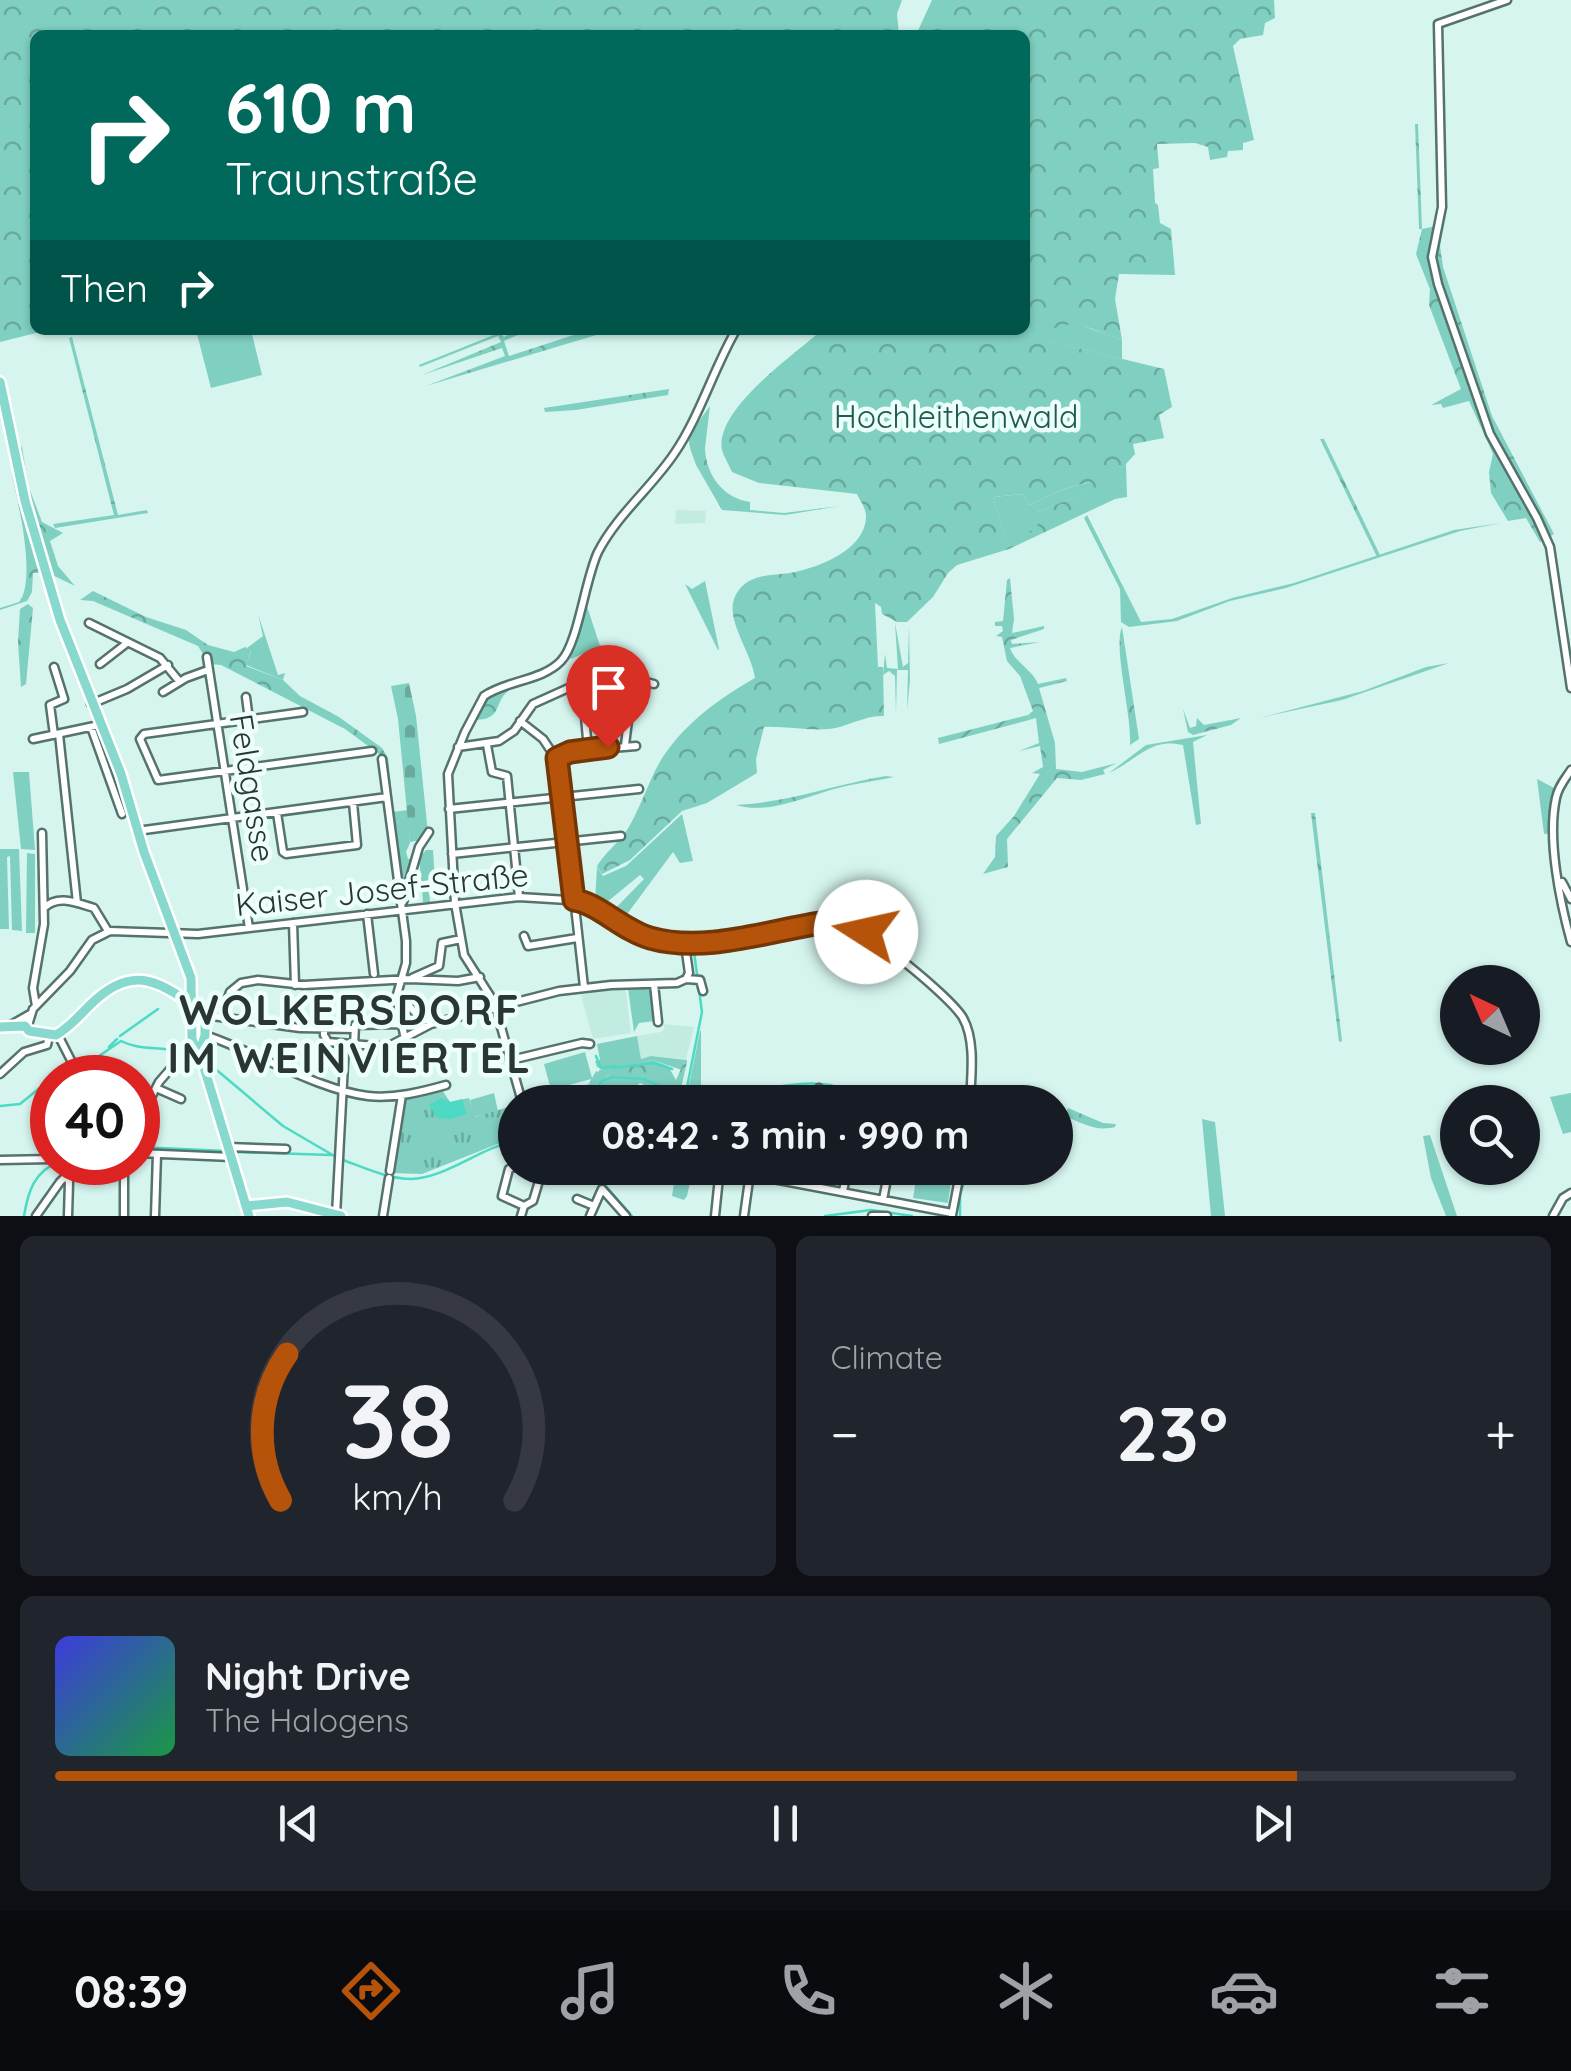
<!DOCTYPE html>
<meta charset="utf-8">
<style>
body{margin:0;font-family:Quicksand,sans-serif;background:#20242c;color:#f1f3f6;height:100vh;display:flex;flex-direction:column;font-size:38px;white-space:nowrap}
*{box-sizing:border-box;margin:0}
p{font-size:32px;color:#9ea1a6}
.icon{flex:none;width:55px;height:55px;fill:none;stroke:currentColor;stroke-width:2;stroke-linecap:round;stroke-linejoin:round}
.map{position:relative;height:1216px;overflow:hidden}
.panel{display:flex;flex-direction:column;gap:20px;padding:20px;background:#0d0f14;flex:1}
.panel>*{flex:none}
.top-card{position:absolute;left:30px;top:30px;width:1000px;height:305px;border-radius:15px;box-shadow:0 2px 8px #0004;background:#00695c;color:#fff;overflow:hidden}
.needle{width:65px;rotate:316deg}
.buttons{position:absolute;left:1440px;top:965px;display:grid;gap:20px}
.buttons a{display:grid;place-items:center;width:100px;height:100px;border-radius:50%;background:#171b24;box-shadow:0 2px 8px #0004;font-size:50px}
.speed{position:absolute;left:30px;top:1055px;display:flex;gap:20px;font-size:50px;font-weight:700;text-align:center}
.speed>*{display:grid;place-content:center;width:130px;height:130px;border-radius:50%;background:#171b24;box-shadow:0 2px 8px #0004;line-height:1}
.speed .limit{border:15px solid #d22;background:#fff;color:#111}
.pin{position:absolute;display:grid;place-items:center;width:85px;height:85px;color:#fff;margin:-102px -42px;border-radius:50% 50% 50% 0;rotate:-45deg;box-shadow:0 0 10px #0007}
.pin .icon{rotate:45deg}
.me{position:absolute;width:110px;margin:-55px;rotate:280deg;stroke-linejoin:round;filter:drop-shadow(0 0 8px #0008)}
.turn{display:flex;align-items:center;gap:35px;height:210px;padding:0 30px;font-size:45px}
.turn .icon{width:130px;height:130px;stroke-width:2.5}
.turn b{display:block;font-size:70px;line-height:85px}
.then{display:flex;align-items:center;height:95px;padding:0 30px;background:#0003;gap:20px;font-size:38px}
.big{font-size:75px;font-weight:700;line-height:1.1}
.panel .widget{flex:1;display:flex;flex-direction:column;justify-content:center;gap:15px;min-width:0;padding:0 35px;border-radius:15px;background:#20242c}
.panel .dial{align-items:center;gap:0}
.dial svg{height:260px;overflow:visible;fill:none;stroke:#363941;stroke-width:7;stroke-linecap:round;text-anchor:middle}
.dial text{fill:#f1f3f6;stroke:none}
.song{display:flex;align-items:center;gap:30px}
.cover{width:120px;height:120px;border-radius:15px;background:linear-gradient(135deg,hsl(240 70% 55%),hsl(140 70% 35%))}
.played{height:10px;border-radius:5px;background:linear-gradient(90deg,#b45309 85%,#363941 85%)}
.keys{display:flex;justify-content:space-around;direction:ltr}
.heat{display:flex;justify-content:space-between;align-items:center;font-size:55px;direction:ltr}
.panel .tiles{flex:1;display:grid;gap:20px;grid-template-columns:1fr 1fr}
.widget:last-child{grid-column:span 2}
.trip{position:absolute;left:498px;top:1085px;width:575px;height:100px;border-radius:50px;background:#171b24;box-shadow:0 2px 8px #0004;font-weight:700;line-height:100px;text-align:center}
.menu{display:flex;height:160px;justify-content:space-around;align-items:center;background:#090b0e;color:#9ea1a6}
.menu .icon{width:70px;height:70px}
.menu .selected{color:#b45309}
.menu b{font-size:45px;color:#f1f3f6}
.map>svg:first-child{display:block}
.built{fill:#c2ebe2}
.grass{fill:#80d0c1}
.forest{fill:url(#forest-crowns);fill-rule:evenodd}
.cemetery{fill:url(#cemetery-stones)}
.park{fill:url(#park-tufts)}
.garden{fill:url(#garden-furrows)}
.water{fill:#4dd9c3}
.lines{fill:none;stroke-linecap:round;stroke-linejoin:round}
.stream{stroke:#4dd9c3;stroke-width:2.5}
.minor-casing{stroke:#56726c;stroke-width:11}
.major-casing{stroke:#fff;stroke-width:14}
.minor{stroke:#fff;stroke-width:6}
.major{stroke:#87d9cd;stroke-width:9}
.route-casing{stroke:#753606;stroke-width:25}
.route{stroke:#b45309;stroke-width:18}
.labels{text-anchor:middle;stroke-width:9;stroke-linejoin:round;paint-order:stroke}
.park-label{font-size:32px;fill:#205a50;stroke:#ecfffb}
.street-label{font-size:32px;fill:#2a3633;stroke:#ecfffb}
.district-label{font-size:42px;font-weight:bold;letter-spacing:2.5px;fill:#2a3633;stroke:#ecfffb}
</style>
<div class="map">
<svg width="1571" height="1216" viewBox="0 0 1571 1216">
<defs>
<pattern id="forest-crowns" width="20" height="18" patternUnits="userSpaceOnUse" patternTransform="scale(2.5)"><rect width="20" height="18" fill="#80d0c1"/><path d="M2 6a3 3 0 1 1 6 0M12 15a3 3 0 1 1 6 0" fill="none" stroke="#69aa9d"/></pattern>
<pattern id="cemetery-stones" width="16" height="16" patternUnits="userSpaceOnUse" patternTransform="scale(2.5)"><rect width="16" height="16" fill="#80d0c1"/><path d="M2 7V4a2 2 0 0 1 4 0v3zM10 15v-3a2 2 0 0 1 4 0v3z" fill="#69aa9d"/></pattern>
<pattern id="park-tufts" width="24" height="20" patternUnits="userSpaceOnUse" patternTransform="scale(2.5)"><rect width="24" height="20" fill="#80d0c1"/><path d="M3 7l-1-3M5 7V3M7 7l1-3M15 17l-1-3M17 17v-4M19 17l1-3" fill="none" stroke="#69aa9d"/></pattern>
<pattern id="garden-furrows" width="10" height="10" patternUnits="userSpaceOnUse" patternTransform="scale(2.5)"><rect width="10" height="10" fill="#80d0c1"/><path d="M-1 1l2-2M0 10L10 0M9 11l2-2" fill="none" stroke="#69aa9d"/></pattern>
</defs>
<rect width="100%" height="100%" fill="#d5f5ee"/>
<path class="built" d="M676,510L706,511L705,523L675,524Z
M625,987L631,1033L593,1039L581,995Z
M662,1024L694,1027L686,1059L651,1056L641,1059L637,1036L661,1032L665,1028Z"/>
<path class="grass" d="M1062,323L1078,324L1122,340V359L1047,341L1050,330Z
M196,330H251L262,375L211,388Z
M710,406L705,448H690L688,436Z
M1091,482L1095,489L1038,512L1039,527L1007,544L993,497L1023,494L1029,505L1064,489Z
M1087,515L1141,622L1172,619L1232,598L1294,583L1454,530L1501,523L1460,531L1286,588L1230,601L1177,621L1129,627L1121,622L1120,589L1084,518Z
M705,581L719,649L718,650L685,584L692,589Z
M584,597L600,646L571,659L568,653Z
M258,614L278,675L285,673L283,680L246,665L251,651L247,648L263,636Z
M895,623L903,667L908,663L909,626L910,680L907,710L908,670H897L896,713L895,676L889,671L883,675L885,654L887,668L898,669Z
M1449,663L1342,700L1259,718L1363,691L1426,667Z
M1207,735L1193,742L1201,824L1196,825L1183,745C1150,737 1136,761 1109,773L1146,745Z
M13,772H29L35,850L21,849Z
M1537,779L1556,789L1553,833L1544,834Z
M408,810L410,843L406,852L408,859L413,858L402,891L393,812Z
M682,814L693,861L680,863L673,852L622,921L610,914L644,879L640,875L601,907L595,902L597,867L603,876L626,866Z
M0,849H19L22,931L12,930L10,856L7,857L9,929H0Z
M426,850H433L435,880L428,881L430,902H423L419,858Z
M27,853L35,854V933H26Z
M650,987L654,1021L639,1023L634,1032L628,988Z
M700,1031H701V1101L687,1095Z
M637,1036L641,1059L651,1056L687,1060V1062H684L682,1070L652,1060L605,1071L597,1067L595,1061L600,1060L597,1044Z
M585,1052L592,1078L596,1071L609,1075L585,1094L583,1086L589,1084L591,1079L551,1090L544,1064Z
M494,1093L498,1111L474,1117L470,1100Z
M1571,1093V1132L1563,1134L1550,1097Z
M1202,1119L1215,1122L1225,1216H1211Z
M1430,1135L1457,1216H1446L1431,1178L1423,1136Z
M680,1168L692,1173L687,1196L684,1200L672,1196L676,1171Z
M918,1168H953L948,1203L913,1198Z"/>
<path class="forest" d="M0,0H902L897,14L899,35H35V330H48L0,342Z
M932,0H1274L1275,18L1265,23L1263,35L1240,39L1233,46L1254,140L1243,143V150L1228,151L1227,157L1210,160L1208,147L1195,143L1157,144L1159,168L1153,169L1155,203L1158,205L1160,223L1171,229L1175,275L1119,274L1115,299L1122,340C1098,333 1073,315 1050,331L1048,341L1164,369L1172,407L1159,415L1164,438L1133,444L1135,454L1126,464L1127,497L1115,499L1009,549L957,565L948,573L933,597L907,622H897L882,614L881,607L875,603L878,667H883L884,716C864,715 848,727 829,729C807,731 786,726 764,727L756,759L757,773L707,803L682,811L630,860L602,874L597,866C605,853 618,843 627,830C638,812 645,792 654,773C674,731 716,700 755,678C752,654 729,625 733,603C735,593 742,584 751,580C764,574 776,575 790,573C818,568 866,550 866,516C866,508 860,501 857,494L759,483L732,472C729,465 724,457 722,450C714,410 795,354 822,330H1025V35H916ZM1090,482L1094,489L1038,512L1035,517L1038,527L1007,543L993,497L1023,494L1029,505L1064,489Z
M1415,124H1418L1422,229L1436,226L1442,230L1440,246L1443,267L1492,416L1554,534L1540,542L1526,518L1508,521L1491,493L1489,472L1493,454L1469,401L1443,408L1441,404L1431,405L1461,389L1429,305L1430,289L1416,254L1422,229H1419Z
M498,330L504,337L515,330H529L504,341L509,356L589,330H613L426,386L505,356L502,348L422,375L501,342L498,336L420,367L419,365L496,334Z
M72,337L118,515L147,510L148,513L55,528L53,524L114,515L69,338Z
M669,389L668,395L576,410L545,412L544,408Z
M1320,439H1324L1380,555L1377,557Z
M18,445L22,447L28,485L42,522L63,533L50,541L58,566L75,586L48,573L26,492Z
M690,448H705C706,475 723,498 750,502V510L784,513L840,506L785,515L722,510L696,465Z
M11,472L39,573H33L32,592L27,601L0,610V608L19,602C37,581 18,500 11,472Z
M1010,578L1014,619L1012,633L1044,626V629L1011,640L1012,644L1040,642L1010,648C1015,663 1032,669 1038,684L1066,678L1067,681L1039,688L1055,743L1056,769L1082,772L1117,763L1103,770L1105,774L1081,780L1057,778L1007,839L1008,867L983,874L995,857L996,836L1014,816L1040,774L1032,773L1043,767L1040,746L1019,751L1039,743L1036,718L1029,720L1028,715L1033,711L1020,676L1007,661L1002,637L996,636L1003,631L1002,626H995V622L1003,621L1007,580Z
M93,591L146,617L186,630L208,645L234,652L245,647L251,650L246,666L283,680L300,696L339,717L382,748L388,758L392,795L383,757L345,729L221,665L209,664L198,646L93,601L80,600Z
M28,604L33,608L26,684L21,687L18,642L20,609Z
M1122,627L1139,739L1130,745C1132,716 1113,647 1122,627Z
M554,668C544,677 522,680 509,690C492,704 504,720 473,720L486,697Z
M1183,709L1190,728L1196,726L1197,718L1204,725L1241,718L1231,725L1193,735L1188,732Z
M886,776L894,777C875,781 857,783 838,788C806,796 770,815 736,805C787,803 836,784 886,776Z
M1311,813H1315L1342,1041L1339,1042Z
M652,1060L668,1066L676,1080L684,1062H687L679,1097L672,1098L640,1083L634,1088L612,1085L578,1102H547L545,1096L583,1086L585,1093L592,1091L609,1075L599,1074V1070Z
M1068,1108L1103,1123L1116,1124L1115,1127C1095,1132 1083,1123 1064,1116Z"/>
<path class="cemetery" d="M409,683L416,716L428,833L423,840L410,842L398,719L391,686Z"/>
<path class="park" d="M442,1090L450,1102L469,1098L475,1117L515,1105V1137L422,1174L391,1173L403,1100Z"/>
<path class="garden" d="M1028,715L1029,720L939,744L938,738Z"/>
<path class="water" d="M441,1098L451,1102L462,1099L467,1114L451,1119L437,1118L429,1105Z"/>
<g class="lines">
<path class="stream" d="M585,907L589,911
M120,1036L158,1009
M109,1047L117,1039
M596,1056L601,1068L616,1066
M206,1061L283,1126L336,1157
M614,1068L653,1063L672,1069
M80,1069L121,1041C144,1053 169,1043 199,1058
M55,1078L72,1072
M685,1097L702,1012L694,952L690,949
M572,1102L593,1091L603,1080L613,1077L644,1079L695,1102
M709,1102C747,1096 792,1078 830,1085C843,1088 854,1096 866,1102
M0,1106L20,1104L52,1078
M138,1147L226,1151
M234,1152L331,1155
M343,1160C365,1168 388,1179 412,1179C448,1177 480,1148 515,1141
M590,1168L632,1216
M24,1216C28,1192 34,1171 59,1162
M825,1216L871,1210L912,1216
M960,1216V1195L968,1168"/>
<defs>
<path id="minor" d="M1507,0L1438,24L1442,207L1432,257L1438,284L1490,434L1537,518L1550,547L1571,688
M89,623L160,658L179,681
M207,657L249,928
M100,664L127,643
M54,667L64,699L50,705L54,735
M582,683L588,750
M163,692L186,678L208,670
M246,697L249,720
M91,704L127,689L168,665
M303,712L144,734L140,739L158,780L372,751
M520,721L543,739L559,763L574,900
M91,727L122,814
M59,734L77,903
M33,739L99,725
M487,745L492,772L507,776L519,897
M625,745L633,680
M458,747L499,741L514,731L533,704L604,672L654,684
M557,757L575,751L636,746
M382,759L406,941V963L396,998L405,1039
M1571,770C1565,779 1558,787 1556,798C1547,839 1560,902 1571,942
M449,809L639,789
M277,813L283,852L286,854L357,845L353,803
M137,831L387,797
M452,854L621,836
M1562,882L1571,899
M403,902L419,847L429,832
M575,906L584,987
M44,908C58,894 77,903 94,908L108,931
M367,914L374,974
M293,923L295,985
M524,936L528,946L577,938
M685,945L689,973L686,979
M412,978L439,966L442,943L461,939
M654,984L658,1022
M396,998L404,1000L419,1017L434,1023
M36,1006L33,988L44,924L42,833
M205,1015L300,1028L354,1029
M222,1016L230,992L241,983L258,980L304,985L410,979L458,981L480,977
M29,1022L33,1009L70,971L92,940L110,931L198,934L519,897L584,901L629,930L681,944L842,922C865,927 951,997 963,1018C976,1041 971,1077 970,1102
M9,1026L30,1014
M324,1028V1035L328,1042L387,1047L431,1024L559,991L611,985L677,983L686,979L700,980L703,991
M58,1035L80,1078
M205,1035C254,1051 318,1090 368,1096C393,1099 421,1092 446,1085
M354,1046L355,1025L401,1024
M511,1060L582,1043L590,1044
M0,1074L24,1052L47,1045L49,1036
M156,1088L181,1099
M522,1102L494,1002L464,955L455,903L448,774L465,732L484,696C507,680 542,681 561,661C578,644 585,579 598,552C617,515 651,488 674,454C700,416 713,370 736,330
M671,1102V1101
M767,1102L768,1094
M817,1102L819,1088
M138,1123L159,1082L193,1043
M228,1147L286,1149
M138,1153L232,1157
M0,1160L52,1159
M124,1162V1216
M515,1167L509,1169L502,1196L524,1206
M715,1168L952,1213
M390,1171L402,1095
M66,1176L69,1182L68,1216
M802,1184L805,1168
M843,1191L848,1168
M577,1199L594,1206
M883,1200L889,1168
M336,1215L345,1045
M952,1215L961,1168
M36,1216L60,1182L80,1162
M155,1216L157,1154
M383,1216L389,1178
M521,1216L524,1206L533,1201L542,1171L526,1168
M590,1216L602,1189L626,1216
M715,1216L720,1168
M744,1216L750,1173
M872,1216H887
M1553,1216L1563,1198L1571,1193"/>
<path id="major" d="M0,382L25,501L60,620L121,774L144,852L191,978L192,1040L200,1054L249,1216
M0,1027L25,1026L29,1031L56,1035C69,1028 80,1015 91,1004C135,961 163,983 205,1015V1035L200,1053
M247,1206L287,1202L341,1216"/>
</defs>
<use href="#minor" class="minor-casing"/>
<use href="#major" class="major-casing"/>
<use href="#minor" class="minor"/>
<use href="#major" class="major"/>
</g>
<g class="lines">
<defs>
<path id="route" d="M608,747L570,752L557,758L574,900C598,903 622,930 650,938C706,954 770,930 827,922L848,923L866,932"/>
</defs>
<use href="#route" class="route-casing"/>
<use href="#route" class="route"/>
</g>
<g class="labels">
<g class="park-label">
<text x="956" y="428">Hochleithenwald</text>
</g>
<g class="street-label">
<text transform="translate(252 788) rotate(81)" y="11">Feldgasse</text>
<text transform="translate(382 890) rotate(-6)" y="11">Kaiser Josef-Straße</text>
</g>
<g class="district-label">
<text x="350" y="1025">WOLKERSDORF<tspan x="350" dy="48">IM WEINVIERTEL</tspan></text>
</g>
</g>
</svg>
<div class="buttons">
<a><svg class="needle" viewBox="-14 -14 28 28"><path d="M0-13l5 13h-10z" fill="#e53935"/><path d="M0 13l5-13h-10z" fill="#9ea1a6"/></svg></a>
<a><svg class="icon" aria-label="search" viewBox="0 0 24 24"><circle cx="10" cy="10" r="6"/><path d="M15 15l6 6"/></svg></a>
</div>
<div class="speed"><div class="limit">40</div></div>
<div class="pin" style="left:608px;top:747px;background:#d93025"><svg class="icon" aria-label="arrive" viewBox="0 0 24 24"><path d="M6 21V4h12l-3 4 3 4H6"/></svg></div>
<svg class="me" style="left:866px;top:932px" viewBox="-20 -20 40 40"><circle r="19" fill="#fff"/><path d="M0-13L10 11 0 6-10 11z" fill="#b45309"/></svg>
<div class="trip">08:42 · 3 min · 990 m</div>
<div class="top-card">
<div class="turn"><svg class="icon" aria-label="right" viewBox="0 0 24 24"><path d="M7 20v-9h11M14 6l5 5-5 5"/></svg><div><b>610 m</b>Traunstraße</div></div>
<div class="then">Then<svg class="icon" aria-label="right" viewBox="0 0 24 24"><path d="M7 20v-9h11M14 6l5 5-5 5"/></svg></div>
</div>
</div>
<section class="panel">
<div class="tiles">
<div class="widget dial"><svg viewBox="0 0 100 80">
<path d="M14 69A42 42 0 1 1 86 69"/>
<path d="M14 69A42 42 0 0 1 16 24" stroke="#b45309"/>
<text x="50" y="56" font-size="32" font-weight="700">38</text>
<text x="50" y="72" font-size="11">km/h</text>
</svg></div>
<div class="widget"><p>Climate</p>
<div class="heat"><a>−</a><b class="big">23°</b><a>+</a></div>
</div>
<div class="widget">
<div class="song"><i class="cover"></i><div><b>Night Drive</b><p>The Halogens</p></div></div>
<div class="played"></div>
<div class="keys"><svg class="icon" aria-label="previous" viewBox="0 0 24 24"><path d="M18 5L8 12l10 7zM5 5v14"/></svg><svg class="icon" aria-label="pause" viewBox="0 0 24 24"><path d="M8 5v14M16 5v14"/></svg><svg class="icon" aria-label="next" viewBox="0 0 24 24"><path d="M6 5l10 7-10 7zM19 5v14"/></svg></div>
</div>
</div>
</section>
<nav class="menu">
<b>08:39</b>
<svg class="icon selected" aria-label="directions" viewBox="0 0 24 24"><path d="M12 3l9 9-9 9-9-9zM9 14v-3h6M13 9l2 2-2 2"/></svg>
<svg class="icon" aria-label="music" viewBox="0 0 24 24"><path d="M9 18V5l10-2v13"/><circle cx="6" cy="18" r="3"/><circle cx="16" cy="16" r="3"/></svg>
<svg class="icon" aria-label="phone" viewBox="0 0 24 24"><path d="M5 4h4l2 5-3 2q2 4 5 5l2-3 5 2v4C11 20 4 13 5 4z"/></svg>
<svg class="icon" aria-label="climate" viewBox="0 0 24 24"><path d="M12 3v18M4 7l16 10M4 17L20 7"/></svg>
<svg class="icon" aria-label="car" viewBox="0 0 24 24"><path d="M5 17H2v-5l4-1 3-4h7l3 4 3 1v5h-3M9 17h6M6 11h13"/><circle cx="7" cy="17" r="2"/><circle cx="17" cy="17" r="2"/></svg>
<svg class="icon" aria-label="filters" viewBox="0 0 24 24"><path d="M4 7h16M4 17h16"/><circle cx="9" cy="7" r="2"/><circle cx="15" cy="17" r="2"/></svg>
</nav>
